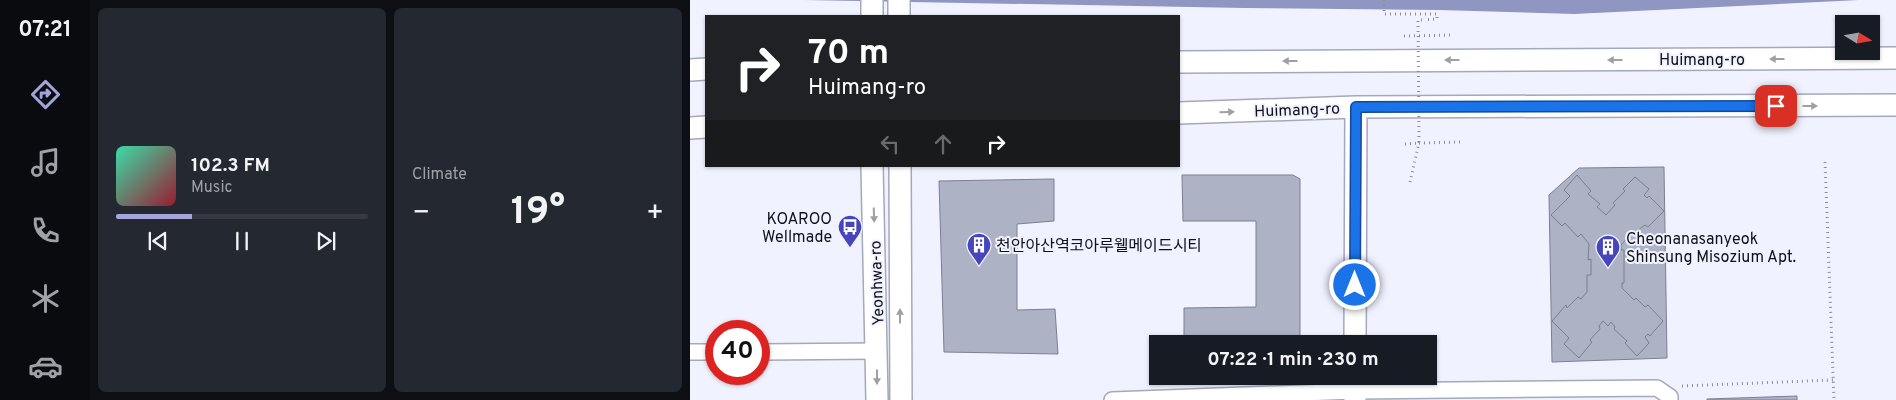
<!DOCTYPE html>
<meta charset="utf-8">
<style>
body{margin:0;font-family:Overpass,"Noto Sans KR",sans-serif;background:#242831;color:#f1f3f6;height:100vh;display:flex;flex-direction:column;font-size:19px;white-space:nowrap}
*{box-sizing:border-box;margin:0}
p{font-size:16px;color:#9ea1a6}
.icon{flex:none;width:28px;height:28px;fill:none;stroke:currentColor;stroke-width:2;stroke-linecap:round;stroke-linejoin:round}
.map{position:relative;flex:1;overflow:hidden}
.sheet{display:flex;flex-direction:column;gap:8px;padding:8px;background:#0d0f14;width:600px}
.sheet>*{flex:none}
.banner{position:absolute;left:15px;top:15px;width:475px;height:152px;border-radius:0px;box-shadow:0 1px 4px #0004;background:#202124;color:#fff;overflow:hidden}
.needle{width:32px;rotate:101deg}
.controls{position:absolute;left:1145px;top:15px;display:grid;gap:10px}
.controls a{display:grid;place-items:center;width:45px;height:45px;border-radius:0px;background:#171b24;box-shadow:0 1px 4px #0004;font-size:25px}
.speed{position:absolute;left:15px;top:320px;display:flex;gap:10px;font-size:25px;font-weight:700;text-align:center}
.speed>*{display:grid;place-content:center;width:65px;height:65px;border-radius:50%;background:#171b24;box-shadow:0 1px 4px #0004;line-height:1}
.speed .limit{border:8px solid #d22;background:#fff;color:#111}
.pin{position:absolute;display:grid;place-items:center;width:42px;height:42px;color:#fff;margin:-21px;border-radius:10px;box-shadow:0 2px 8px #0006}
.me{position:absolute;width:55px;margin:-28px;rotate:0deg;stroke-linejoin:round;filter:drop-shadow(0 0 4px #0008)}
.turn{display:flex;align-items:center;gap:18px;height:105px;padding:0 20px;font-size:22px}
.turn .icon{width:65px;height:65px;stroke-width:2.5}
.turn b{display:block;font-size:35px;line-height:42px}
.lanes{display:flex;align-items:center;height:48px;padding:0 20px;background:#0003;justify-content:center;gap:25px;direction:ltr}
.lanes .off{opacity:.35}
.big{font-size:38px;font-weight:700;line-height:1.1}
.sheet .tile{flex:1;display:flex;flex-direction:column;justify-content:center;gap:8px;min-width:0;padding:0 18px;border-radius:8px;background:#242831}
.song{display:flex;align-items:center;gap:15px}
.cover{width:60px;height:60px;border-radius:8px;background:linear-gradient(135deg,hsl(160 70% 55%),hsl(350 70% 35%))}
.played{height:5px;border-radius:2px;background:linear-gradient(90deg,#a4a5db 30%,#363941 30%)}
.keys{display:flex;justify-content:space-around;direction:ltr}
.heat{display:flex;justify-content:space-between;align-items:center;font-size:28px;direction:ltr}
.sheet .tiles{flex:1;display:grid;gap:8px;grid-template-columns:repeat(2,1fr)}
.trip{position:absolute;left:459px;top:335px;width:288px;height:50px;border-radius:0px;background:#171b24;box-shadow:0 1px 4px #0004;font-weight:700;line-height:50px;text-align:center}
main{display:flex;flex:1;min-height:0}
.menu{display:flex;flex-direction:column;width:90px;justify-content:space-around;align-items:center;background:#090b0e;color:#9ea1a6}
.menu .icon{width:35px;height:35px}
.menu .current{color:#a4a5db}
.menu b{font-size:22px;color:#f1f3f6}
.map>svg:first-child{display:block}
.water{fill:#8f96c2}
.building{fill:#aeb2c5;stroke:#7b7f91}
.lines{fill:none;stroke-linecap:round;stroke-linejoin:round}
.street-casing{stroke:#a5a8bc;stroke-width:18}
.secondary-casing{stroke:#a5a8bc;stroke-width:24}
.path{stroke:#8c8e98;stroke-width:3;stroke-dasharray:1 4;stroke-linecap:butt}
.street{stroke:#fff;stroke-width:15}
.secondary{stroke:#fff;stroke-width:21}
.path-bridge{stroke:#8c8e98;stroke-width:3;stroke-dasharray:1 4;stroke-linecap:butt}
.oneway{fill:#9fa0a3}
.route-casing{stroke:#114b97;stroke-width:12}
.route{stroke:#1a73e8;stroke-width:9}
.labels{text-anchor:middle;stroke-width:4;stroke-linejoin:round;paint-order:stroke}
.street-label{font-size:16px;fill:#101118;stroke:#f0f2ff}
.poi-label{font-size:16px;fill:#101118;stroke:#f0f2ff;text-anchor:start}
</style>
<main>
<nav class="menu">
<b>07:21</b>
<svg class="icon current" aria-label="directions" viewBox="0 0 24 24"><path d="M12 3l9 9-9 9-9-9zM9 14v-3h6M13 9l2 2-2 2"/></svg>
<svg class="icon" aria-label="music" viewBox="0 0 24 24"><path d="M9 18V5l10-2v13"/><circle cx="6" cy="18" r="3"/><circle cx="16" cy="16" r="3"/></svg>
<svg class="icon" aria-label="phone" viewBox="0 0 24 24"><path d="M5 4h4l2 5-3 2q2 4 5 5l2-3 5 2v4C11 20 4 13 5 4z"/></svg>
<svg class="icon" aria-label="climate" viewBox="0 0 24 24"><path d="M12 3v18M4 7l16 10M4 17L20 7"/></svg>
<svg class="icon" aria-label="car" viewBox="0 0 24 24"><path d="M5 17H2v-5l4-1 3-4h7l3 4 3 1v5h-3M9 17h6M6 11h13"/><circle cx="7" cy="17" r="2"/><circle cx="17" cy="17" r="2"/></svg>
</nav>
<section class="sheet">
<div class="tiles">
<div class="tile">
<div class="song"><i class="cover"></i><div><b>102.3 FM</b><p>Music</p></div></div>
<div class="played"></div>
<div class="keys"><svg class="icon" aria-label="previous" viewBox="0 0 24 24"><path d="M18 5L8 12l10 7zM5 5v14"/></svg><svg class="icon" aria-label="pause" viewBox="0 0 24 24"><path d="M8 5v14M16 5v14"/></svg><svg class="icon" aria-label="next" viewBox="0 0 24 24"><path d="M6 5l10 7-10 7zM19 5v14"/></svg></div>
</div>
<div class="tile"><p>Climate</p>
<div class="heat"><a>−</a><b class="big">19°</b><a>+</a></div>
</div>
</div>
</section>
<div class="map">
<svg width="1206" height="400" viewBox="0 0 1206 400">
<rect width="100%" height="100%" fill="#f0f2ff"/>
<path class="water" d="M114,0H1169L884,14L749,10L554,8Z"/>
<path class="building" d="M974,167L977,358L862,362L859,195L889,168Z
M492,175H603L610,179V341L607,344H494V308L566,307V221H493Z
M887,175L901,191L898,194L910,204L907,207L916,215L925,205L923,203L935,191L933,189L945,177L959,189L954,195L957,198L959,196L974,211L958,227L955,225L943,234L942,233L931,245V250H934V283H932V288L944,300L946,298L955,307L958,305L973,321L960,336L958,334L955,337L959,343L947,356L935,343L937,341L924,329L925,327L921,322L918,326L913,321L909,326L910,329L900,340L902,342L889,358L874,344L879,338L862,321L876,305L877,308L888,297L891,299L897,292V275H901V259L898,260L899,244L891,234L888,237L875,223L872,226L861,215L880,196L874,190Z
M364,179V221L327,224V310L365,309L368,354L254,352L249,181Z
M1107,396V400H1017V399Z"/>
<g class="lines">
<defs>
<path id="street" d="M0,352H26
M69,352L188,351
M422,400L665,391L967,388L980,397V400"/>
<path id="secondary" d="M182,0V16
M209,0V16
M489,62L1206,58
M0,70L16,69
M489,113L666,107L1206,105
M0,128L16,127
M182,166L187,400
M210,166L211,400
M665,344L666,107
M665,400V376"/>
</defs>
<use href="#street" class="street-casing"/>
<use href="#secondary" class="secondary-casing"/>
<path class="path" d="M694,0V14H747V19L734,20
M714,36L764,35
M1135,162L1144,400
M720,182L729,143L770,142
M992,386L1143,380"/>
<use href="#street" class="street"/>
<use href="#secondary" class="secondary"/>
<path class="path-bridge" d="M715,144L729,143L728,20H734"/>
</g>
<defs><path id="oneway-solid" d="M-6-.8H1V-3.2L6.5 0L1 3.2V.8H-6Z" transform="scale(1.25)"/></defs>
<g class="oneway">
<use href="#oneway-solid" transform="translate(1087 59) rotate(180)"/>
<use href="#oneway-solid" transform="translate(762 60) rotate(180)"/>
<use href="#oneway-solid" transform="translate(925 60) rotate(180)"/>
<use href="#oneway-solid" transform="translate(600 61) rotate(180)"/>
<use href="#oneway-solid" transform="translate(1120 106)"/>
<use href="#oneway-solid" transform="translate(537 112) rotate(-2)"/>
<use href="#oneway-solid" transform="translate(184 215) rotate(88)"/>
<use href="#oneway-solid" transform="translate(210 316) rotate(-90)"/>
<use href="#oneway-solid" transform="translate(187 377) rotate(90)"/>
</g>
<g class="lines">
<defs>
<path id="route" d="M665,285L666,107L1086,106"/>
</defs>
<use href="#route" class="route-casing"/>
<use href="#route" class="route"/>
</g>
<defs>
<symbol id="bus-pin" viewBox="-11 -11 22 30"><path d="M0 17L-7.5 6A9.5 9.5 0 1 1 7.5 6Z" fill="#4645bb" stroke="#f0f2ff"/><path d="M-5-6H5V4H4V6H2V4H-2V6H-4V4H-5ZM-3.5-4V0h7V-4ZM-3.5 1.2v1.5H-2V1.2ZM2 1.2v1.5H3.5V1.2Z" fill="#fff"/></symbol>
<symbol id="building-pin" viewBox="-11 -11 22 30"><path d="M0 17L-7.5 6A9.5 9.5 0 1 1 7.5 6Z" fill="#4645bb" stroke="#f0f2ff"/><path d="M-4-6H4V6H1V3H-1V6H-4ZM-2.5-4.3h1.7v1.8h-1.7ZM.8-4.3h1.7v1.8H.8ZM-2.5-1h1.7V.8h-1.7ZM.8-1h1.7V.8H.8Z" fill="#fff"/></symbol>
</defs>
<g fill-rule="evenodd">
<use href="#bus-pin" x="146" y="213" width="28" height="38"/>
<use href="#building-pin" x="275" y="231" width="28" height="38"/>
<use href="#building-pin" x="904" y="233" width="28" height="38"/>
</g>
<g class="labels">
<g class="street-label">
<text x="1012" y="65">Huimang-ro</text>
<text transform="translate(607 109) rotate(-2)" y="6">Huimang-ro</text>
<text transform="translate(186 283) rotate(-92)" y="6">Yeonhwa-ro</text>
</g>
<g class="poi-label">
<text x="142" y="224" text-anchor="end">KOAROO<tspan x="142" dy="18">Wellmade</tspan></text>
<text x="936" y="244">Cheonanasanyeok<tspan x="936" dy="18">Shinsung Misozium Apt.</tspan></text>
<text x="306" y="251">천안아산역코아루웰메이드시티</text>
</g>
</g>
</svg>
<div class="controls">
<a><svg class="needle" viewBox="-14 -14 28 28"><path d="M0-13l5 13h-10z" fill="#e53935"/><path d="M0 13l5-13h-10z" fill="#9ea1a6"/></svg></a>
</div>
<div class="speed"><div class="limit">40</div></div>
<div class="pin" style="left:1086px;top:106px;background:#d93025"><svg class="icon" aria-label="arrive" viewBox="0 0 24 24"><path d="M6 21V4h12l-3 4 3 4H6"/></svg></div>
<svg class="me" style="left:665px;top:285px" viewBox="-20 -20 40 40"><circle r="17" fill="#1a73e8" stroke="#fff" stroke-width="3"/><path d="M0-11L8 9 0 5-8 9z" fill="#fff"/></svg>
<div class="trip">07:22 · 1 min · 230 m</div>
<div class="banner">
<div class="turn"><svg class="icon" aria-label="right" viewBox="0 0 24 24"><path d="M7 20v-9h11M14 6l5 5-5 5"/></svg><div><b>70 m</b>Huimang-ro</div></div>
<div class="lanes"><svg class="icon off" aria-label="left" viewBox="0 0 24 24"><path d="M17 20v-9H6M10 6l-5 5 5 5"/></svg><svg class="icon off" aria-label="ahead" viewBox="0 0 24 24"><path d="M12 20V5M6 11l6-6 6 6"/></svg><svg class="icon" aria-label="right" viewBox="0 0 24 24"><path d="M7 20v-9h11M14 6l5 5-5 5"/></svg></div>
</div>
</div>
</main>
